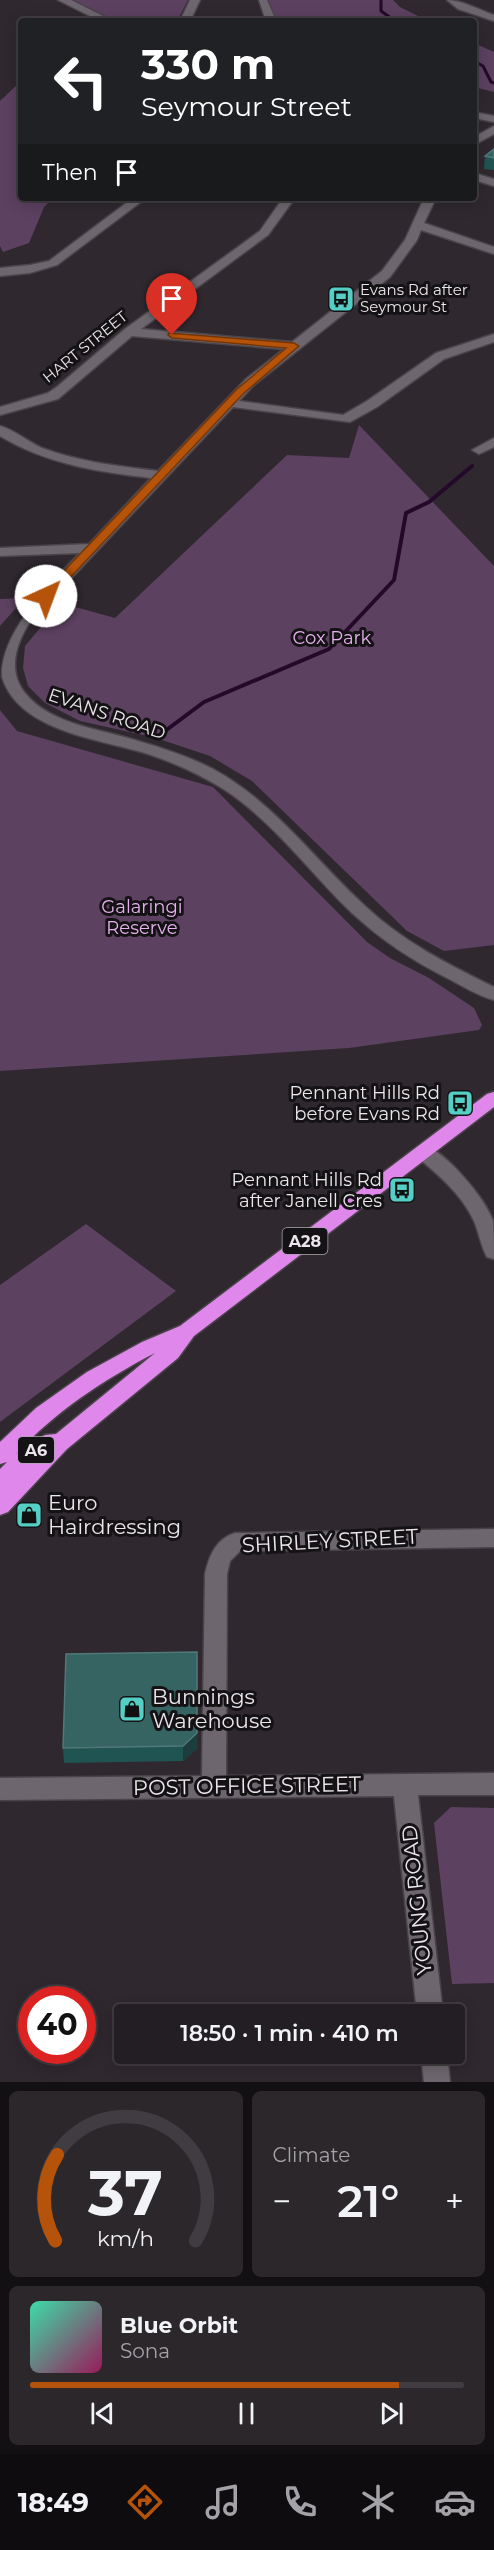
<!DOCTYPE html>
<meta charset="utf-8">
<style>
body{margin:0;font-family:Montserrat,sans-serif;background:#2b272b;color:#f1f3f6;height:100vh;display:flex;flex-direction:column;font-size:22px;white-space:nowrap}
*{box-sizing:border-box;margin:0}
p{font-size:20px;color:#a3a2a6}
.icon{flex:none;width:33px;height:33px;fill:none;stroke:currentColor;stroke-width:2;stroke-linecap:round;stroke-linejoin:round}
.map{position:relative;height:2082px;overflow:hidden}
.drawer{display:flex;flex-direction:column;gap:9px;padding:9px;background:#131013;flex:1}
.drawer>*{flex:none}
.banner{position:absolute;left:18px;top:18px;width:459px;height:183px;border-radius:6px;box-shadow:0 3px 15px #0003,0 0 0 2px #403c41;background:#202124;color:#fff;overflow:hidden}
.speed{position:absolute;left:18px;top:1986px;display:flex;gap:12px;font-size:30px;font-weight:700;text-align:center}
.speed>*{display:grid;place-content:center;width:78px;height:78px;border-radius:50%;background:#231e23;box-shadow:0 3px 15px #0003,0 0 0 2px #403c41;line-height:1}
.speed .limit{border:9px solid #d22;background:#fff;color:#111}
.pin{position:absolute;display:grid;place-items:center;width:51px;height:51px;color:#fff;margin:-62px -26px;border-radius:50% 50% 50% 0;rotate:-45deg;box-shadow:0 0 6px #0007}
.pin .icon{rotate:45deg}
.me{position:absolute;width:66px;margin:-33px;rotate:43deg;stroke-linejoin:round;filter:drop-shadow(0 0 4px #0008)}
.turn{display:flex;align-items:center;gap:21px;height:126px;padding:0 24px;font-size:27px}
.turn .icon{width:78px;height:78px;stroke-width:2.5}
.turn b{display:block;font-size:42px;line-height:51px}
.then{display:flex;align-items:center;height:57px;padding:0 24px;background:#0003;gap:12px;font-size:22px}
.big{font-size:45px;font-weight:600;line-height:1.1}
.drawer .tile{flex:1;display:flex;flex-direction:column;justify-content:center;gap:9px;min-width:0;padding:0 21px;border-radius:9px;background:#2b272b}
.drawer .dial{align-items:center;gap:0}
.dial svg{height:156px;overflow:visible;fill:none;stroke:#403c41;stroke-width:7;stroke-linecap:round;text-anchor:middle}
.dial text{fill:#f1f3f6;stroke:none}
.song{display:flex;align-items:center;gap:18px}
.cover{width:72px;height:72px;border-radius:9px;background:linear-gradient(135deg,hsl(160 70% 55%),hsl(330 70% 35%))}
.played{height:6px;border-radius:3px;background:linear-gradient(90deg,#b45309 85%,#403c41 85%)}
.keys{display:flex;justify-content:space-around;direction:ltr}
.heat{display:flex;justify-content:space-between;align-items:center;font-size:33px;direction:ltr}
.drawer .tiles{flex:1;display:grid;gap:9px;grid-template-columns:1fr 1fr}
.tile:last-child{grid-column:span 2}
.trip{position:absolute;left:114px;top:2004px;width:351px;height:60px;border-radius:6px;background:#231e23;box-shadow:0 3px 15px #0003,0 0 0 2px #403c41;font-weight:600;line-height:60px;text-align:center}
.tab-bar{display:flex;height:96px;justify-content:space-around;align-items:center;background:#0e0c0e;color:#a3a2a6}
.tab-bar .icon{width:42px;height:42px}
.tab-bar .selected{color:#b45309}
.tab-bar b{font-size:27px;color:#f1f3f6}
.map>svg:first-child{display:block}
.green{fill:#5c4160}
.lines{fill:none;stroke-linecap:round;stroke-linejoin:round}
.stream-far1{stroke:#25092a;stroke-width:3}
.stream{stroke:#25092a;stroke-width:4}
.minor-casing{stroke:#4a444a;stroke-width:3}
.highway-casing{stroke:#4a444a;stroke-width:3}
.minor{fill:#6d666e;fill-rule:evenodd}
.highway{fill:#df87eb;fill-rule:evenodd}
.wall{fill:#1f5452}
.shaded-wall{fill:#1c3c3d}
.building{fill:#356462;stroke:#517878;stroke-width:1.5}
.route{fill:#b45309;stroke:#753606;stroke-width:1.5}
.labels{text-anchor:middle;stroke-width:6;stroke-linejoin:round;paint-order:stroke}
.far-poi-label{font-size:15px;fill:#eae6eb;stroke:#151215;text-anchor:start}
.far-street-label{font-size:15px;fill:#eae6eb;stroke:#151215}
.shield{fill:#151215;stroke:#aaa6ab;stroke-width:1.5}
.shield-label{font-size:16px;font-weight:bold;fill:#eae6eb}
.park-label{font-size:18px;fill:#e7b2ef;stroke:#151215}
.street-label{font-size:18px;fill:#eae6eb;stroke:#151215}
.poi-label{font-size:18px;fill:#eae6eb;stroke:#151215;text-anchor:end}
.near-poi-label{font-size:21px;fill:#eae6eb;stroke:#151215;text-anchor:start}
.near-street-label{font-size:21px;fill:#eae6eb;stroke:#151215}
</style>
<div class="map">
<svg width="494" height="2082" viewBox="0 0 494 2082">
<rect width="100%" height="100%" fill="#2f282f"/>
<path class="green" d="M72,0H188L177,21H116Z
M268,0H393L400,7L428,21H277Z
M474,43L494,52V92L474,87Z
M21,81V198H53L44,207L29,243L3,252L0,246V101Z
M359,425L494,566V945L444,951L407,931L252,781L210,756L156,738L80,721L45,703L28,686L23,668L25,646L61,603L115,618L287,455L349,458Z
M25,598L0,626V599Z
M0,710L17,731L213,787L367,942L390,958L429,978L474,1008L482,1025L479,1030L349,1048L0,1071Z
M86,1224L176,1291L0,1422V1285Z
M451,1807L494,1808V1983L452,1984L434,1823Z"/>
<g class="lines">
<path class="stream-far1" d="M381,0V11L395,21
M474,61L483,66L491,82L494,83"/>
<path class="stream" d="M157,737L204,702L329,649L394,580L406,513L429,502L472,466"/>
<defs>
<path id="minor" d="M58,0H71L113,21H100Z
M190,0H200L190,21H180Z
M259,0H267L276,21H266Z
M447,0C462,0 479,10 494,15V21L458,9Z
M474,112L494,116V122L474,118Z
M494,126V134L474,145V137Z
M474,173L494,179V186L474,180Z
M133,198H146L57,265L30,273L0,276V268L30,265L49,261Z
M283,198H295L268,235L141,329L292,342L382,271L405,240L424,198H436L424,223L494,247V254L421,230L417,240L390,277L254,385L239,401L343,415L367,401L436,353L494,334V342L444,359L377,407L350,422L233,407L30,622C16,643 7,671 25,693C49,723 94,728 128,738C156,746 186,755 213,769C274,802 314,859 364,905C402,941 447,964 494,987V1000C478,996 463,986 449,979C413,961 381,940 352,913C310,873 275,823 225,790C201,775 175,763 148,754C101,739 19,732 2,677C0,632 52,582 80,553L0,556V548L89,544L151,478C99,472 46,464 0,436V426C15,430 28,442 42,448C79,462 119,466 158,471L246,379L284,349L132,336L58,399L0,415V407L48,393L58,386L125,329L260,231Z
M494,438V447L479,454L472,450Z
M424,1145C446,1152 486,1199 493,1221C494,1232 494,1248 494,1259L487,1257C481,1246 479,1233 474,1221C462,1195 439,1175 417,1157L415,1152L417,1147Z
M494,1529V1547L240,1551L230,1561L227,1574L226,1776L494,1773V1795H418L443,2014H417L394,1796L0,1800V1778L202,1776L205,1574C209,1556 216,1539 235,1533Z
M421,2054H447L450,2082H424Z"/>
<path id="highway" d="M494,1092V1107L194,1336L178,1358L67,1449L8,1512L0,1515V1469L7,1462L0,1464V1442L36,1408L87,1372L142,1342L180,1326L487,1094ZM155,1353L56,1434L45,1435L16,1454C56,1411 103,1380 155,1353Z"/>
</defs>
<use href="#minor" class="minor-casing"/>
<use href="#highway" class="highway-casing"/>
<use href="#minor" class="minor"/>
<use href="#highway" class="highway"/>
</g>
<path class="wall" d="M494,149V170L484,169L485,156Z
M66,1654L198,1748L183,1761L64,1763L63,1748Z"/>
<path class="shaded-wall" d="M197,1652L198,1748L183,1761V1746Z"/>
<path class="building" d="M494,149V158L485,156Z
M197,1652V1733L183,1746L63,1748L66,1654Z"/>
<path class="route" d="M169,333L294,343L299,346L243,394L50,599H42V594L236,390L286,348L172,338L168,335Z"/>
<defs>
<symbol id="bus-square" viewBox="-11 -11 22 22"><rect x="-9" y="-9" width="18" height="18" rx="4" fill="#55cec6" stroke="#151215"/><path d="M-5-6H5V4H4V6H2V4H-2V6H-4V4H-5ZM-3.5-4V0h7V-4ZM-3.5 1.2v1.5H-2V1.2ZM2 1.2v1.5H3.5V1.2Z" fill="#111"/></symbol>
<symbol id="shop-square" viewBox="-11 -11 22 22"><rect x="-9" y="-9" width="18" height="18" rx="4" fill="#55cec6" stroke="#151215"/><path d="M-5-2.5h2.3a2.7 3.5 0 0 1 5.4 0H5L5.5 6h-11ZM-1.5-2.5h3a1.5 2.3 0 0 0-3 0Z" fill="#111"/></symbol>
</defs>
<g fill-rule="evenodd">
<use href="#bus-square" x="326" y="284" width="30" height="30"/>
<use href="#bus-square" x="445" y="1088" width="30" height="30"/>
<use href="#bus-square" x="387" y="1175" width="30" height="30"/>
<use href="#shop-square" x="14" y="1500" width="30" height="30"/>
<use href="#shop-square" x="117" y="1694" width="30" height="30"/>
</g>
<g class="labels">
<g class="far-poi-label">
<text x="360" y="295">Evans Rd after<tspan x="360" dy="17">Seymour St</tspan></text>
</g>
<g class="far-street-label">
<text transform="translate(85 347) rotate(-39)" y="5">HART STREET</text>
</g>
<g class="shield">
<rect x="282.5" y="1228" width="45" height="26" rx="4.5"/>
<rect x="18" y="1437" width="36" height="26" rx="4.5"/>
</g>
<g class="shield-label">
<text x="305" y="1247">A28</text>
<text x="36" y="1456">A6</text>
</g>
<g class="park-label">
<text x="332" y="644">Cox Park</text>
<text x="142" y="913">Galaringi<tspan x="142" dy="21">Reserve</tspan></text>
</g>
<g class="street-label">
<text transform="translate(107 714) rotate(19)" y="6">EVANS ROAD</text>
</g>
<g class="poi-label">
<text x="440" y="1099">Pennant Hills Rd<tspan x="440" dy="21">before Evans Rd</tspan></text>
<text x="382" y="1186">Pennant Hills Rd<tspan x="382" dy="21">after Janell Cres</tspan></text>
</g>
<g class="near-poi-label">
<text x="48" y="1510">Euro<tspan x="48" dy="24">Hairdressing</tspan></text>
<text x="152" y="1704">Bunnings<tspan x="152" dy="24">Warehouse</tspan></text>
</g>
<g class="near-street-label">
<text transform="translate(330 1541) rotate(-3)" y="7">SHIRLEY STREET</text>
<text transform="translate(247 1786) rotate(-1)" y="7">POST OFFICE STREET</text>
<text transform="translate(417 1900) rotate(-96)" y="7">YOUNG ROAD</text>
</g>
</g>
</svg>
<div class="speed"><div class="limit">40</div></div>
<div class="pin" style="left:172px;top:335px;background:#d93025"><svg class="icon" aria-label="arrive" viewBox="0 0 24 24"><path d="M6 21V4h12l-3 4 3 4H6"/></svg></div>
<svg class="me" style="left:46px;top:596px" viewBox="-20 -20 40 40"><circle r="19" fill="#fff"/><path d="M0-13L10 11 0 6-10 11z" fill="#b45309"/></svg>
<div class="trip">18:50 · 1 min · 410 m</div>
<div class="banner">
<div class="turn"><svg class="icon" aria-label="left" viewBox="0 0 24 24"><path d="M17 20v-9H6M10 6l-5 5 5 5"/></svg><div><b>330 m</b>Seymour Street</div></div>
<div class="then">Then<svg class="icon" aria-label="arrive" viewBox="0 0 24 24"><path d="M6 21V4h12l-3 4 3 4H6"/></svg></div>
</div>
</div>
<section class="drawer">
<div class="tiles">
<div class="tile dial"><svg viewBox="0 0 100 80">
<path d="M14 69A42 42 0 1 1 86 69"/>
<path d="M14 69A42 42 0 0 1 15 25" stroke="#b45309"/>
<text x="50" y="56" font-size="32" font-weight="700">37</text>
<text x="50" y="72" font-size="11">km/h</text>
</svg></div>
<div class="tile"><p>Climate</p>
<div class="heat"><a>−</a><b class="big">21°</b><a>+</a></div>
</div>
<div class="tile">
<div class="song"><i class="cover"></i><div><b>Blue Orbit</b><p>Sona</p></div></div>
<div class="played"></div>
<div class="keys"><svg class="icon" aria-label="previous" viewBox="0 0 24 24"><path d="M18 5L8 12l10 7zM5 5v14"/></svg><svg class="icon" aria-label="pause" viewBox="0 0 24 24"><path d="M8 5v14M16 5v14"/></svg><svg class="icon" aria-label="next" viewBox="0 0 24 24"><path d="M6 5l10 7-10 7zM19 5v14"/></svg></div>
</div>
</div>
</section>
<nav class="tab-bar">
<b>18:49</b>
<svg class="icon selected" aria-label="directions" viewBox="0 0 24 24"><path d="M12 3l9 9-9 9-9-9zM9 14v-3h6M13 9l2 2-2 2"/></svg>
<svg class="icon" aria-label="music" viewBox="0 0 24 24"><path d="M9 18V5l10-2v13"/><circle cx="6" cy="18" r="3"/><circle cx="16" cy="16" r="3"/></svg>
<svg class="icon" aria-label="phone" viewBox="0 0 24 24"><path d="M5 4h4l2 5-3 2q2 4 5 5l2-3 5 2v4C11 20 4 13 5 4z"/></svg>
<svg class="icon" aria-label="climate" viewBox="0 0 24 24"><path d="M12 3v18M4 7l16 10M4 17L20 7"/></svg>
<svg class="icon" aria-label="car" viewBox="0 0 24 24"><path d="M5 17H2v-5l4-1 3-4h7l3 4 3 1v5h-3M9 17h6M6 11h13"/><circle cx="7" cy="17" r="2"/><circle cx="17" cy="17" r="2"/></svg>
</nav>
